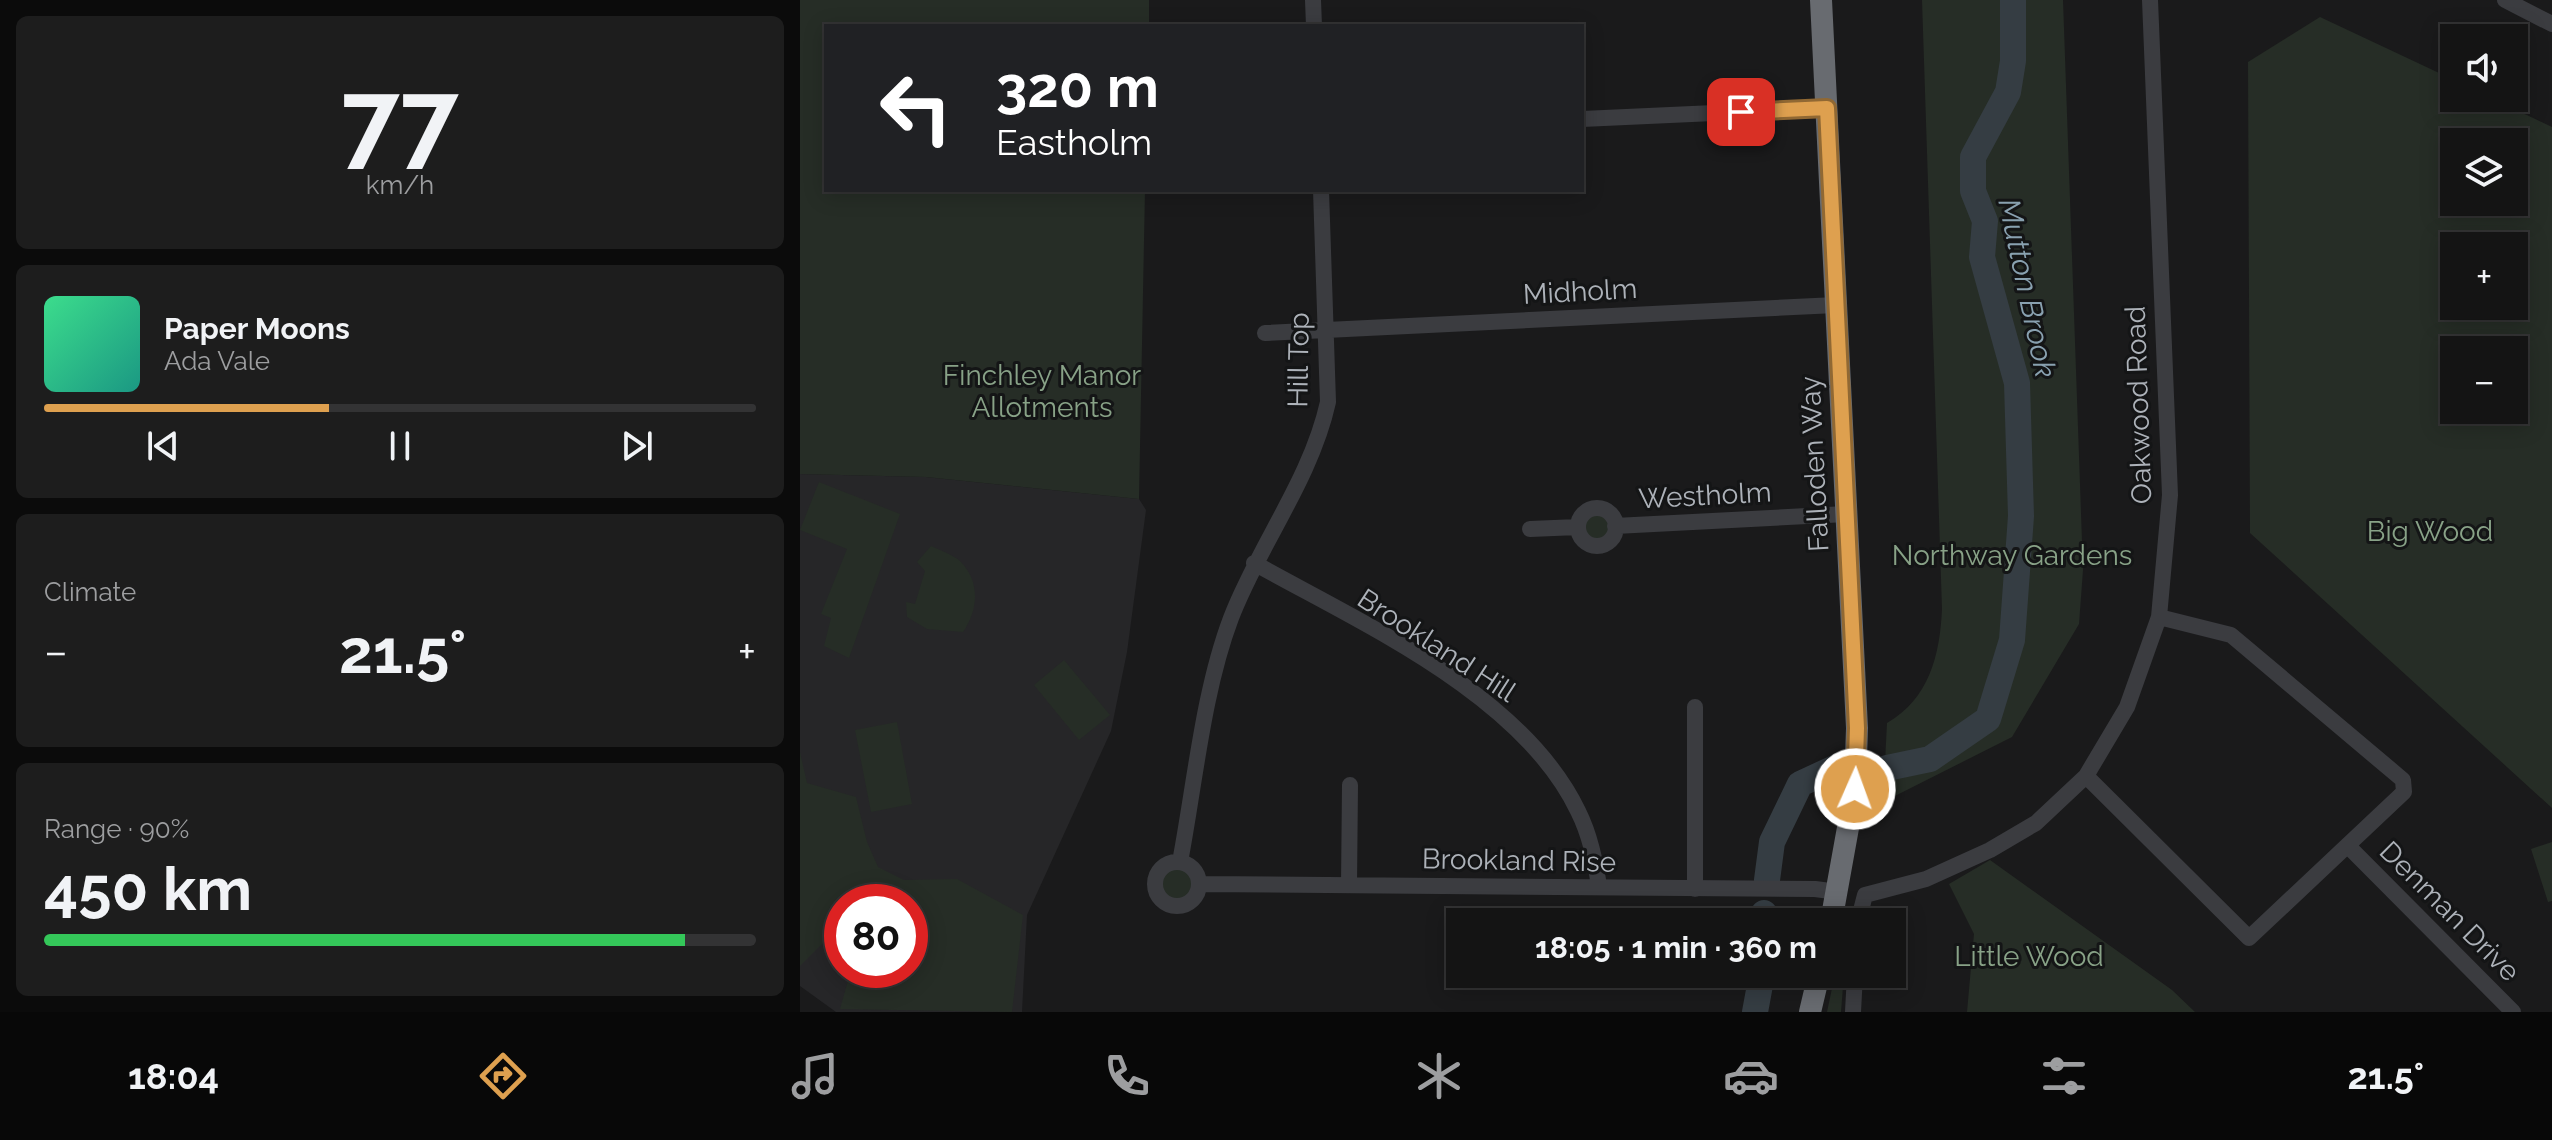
<!DOCTYPE html>
<meta charset="utf-8">
<style>
body{margin:0;font-family:Raleway,sans-serif;background:#1d1d1d;color:#f1f3f6;height:100vh;display:flex;flex-direction:column;font-size:30px;white-space:nowrap}
*{box-sizing:border-box;margin:0}
p{font-size:26px;color:#9d9ea0}
.icon{flex:none;width:44px;height:44px;fill:none;stroke:currentColor;stroke-width:2;stroke-linecap:round;stroke-linejoin:round}
.map{position:relative;flex:1;overflow:hidden}
.drawer{display:flex;flex-direction:column;gap:16px;padding:16px;background:#0b0b0b;width:800px}
.drawer>*{flex:none}
.banner{position:absolute;left:24px;top:24px;width:760px;height:168px;border-radius:0px;box-shadow:0 4px 20px #0003,0 0 0 2px #333334;background:#202124;color:#fff;overflow:hidden}
.buttons{position:absolute;left:1640px;top:24px;display:grid;gap:16px}
.buttons a{display:grid;place-items:center;width:88px;height:88px;border-radius:0px;background:#141414;box-shadow:0 4px 20px #0003,0 0 0 2px #333334;font-size:40px}
.speed{position:absolute;left:24px;top:884px;display:flex;gap:16px;font-size:40px;font-weight:700;text-align:center}
.speed>*{display:grid;place-content:center;width:104px;height:104px;border-radius:50%;background:#141414;box-shadow:0 4px 20px #0003,0 0 0 2px #333334;line-height:1}
.speed .limit{border:12px solid #d22;background:#fff;color:#111}
.pin{position:absolute;display:grid;place-items:center;width:68px;height:68px;color:#fff;margin:-34px;border-radius:16px;box-shadow:0 4px 12px #0006}
.me{position:absolute;width:88px;margin:-44px;rotate:2deg;stroke-linejoin:round;filter:drop-shadow(0 0 6px #0008)}
.turn{display:flex;align-items:center;gap:28px;height:168px;padding:0 40px;font-size:36px}
.turn .icon{width:104px;height:104px;stroke-width:2.5}
.turn b{display:block;font-size:56px;line-height:68px}
.big{font-size:60px;font-weight:700;line-height:1.1}
.drawer .widget{flex:1;display:flex;flex-direction:column;justify-content:center;gap:12px;min-width:0;padding:0 28px;border-radius:12px;background:#1d1d1d}
.drawer .dial{align-items:center;gap:0}
.dial b{font-size:104px;line-height:1}
.song{display:flex;align-items:center;gap:24px}
.cover{width:96px;height:96px;border-radius:12px;background:linear-gradient(135deg,hsl(150 70% 55%),hsl(170 70% 35%))}
.played{height:8px;border-radius:4px;background:linear-gradient(90deg,#dea04f 40%,#333334 40%)}
.keys{display:flex;justify-content:space-around;direction:ltr}
.heat{display:flex;justify-content:space-between;align-items:center;font-size:44px;direction:ltr}
.charge{height:12px;border-radius:6px;background:linear-gradient(90deg,#34c759 90%,#333334 0)}
.trip{position:absolute;left:646px;top:908px;width:460px;height:80px;border-radius:0px;background:#141414;box-shadow:0 4px 20px #0003,0 0 0 2px #333334;font-weight:700;line-height:80px;text-align:center}
.dock{display:flex;height:128px;justify-content:space-around;align-items:center;background:#080808;color:#9d9ea0}
.dock .icon{width:56px;height:56px}
.dock .current{color:#dea04f}
.dock b{font-size:36px;color:#f1f3f6}
main{display:flex;flex:1;min-height:0}
.map>svg:first-child{display:block}
.built{fill:#262628;fill-rule:evenodd}
.green{fill:#262d26;fill-rule:evenodd}
.lines{fill:none;stroke-linecap:round;stroke-linejoin:round}
.river{stroke:#353d43;stroke-width:26}
.minor{stroke:#3b3c40;stroke-width:16}
.highway{stroke:#686b70;stroke-width:22}
.route-casing{stroke:#906833;stroke-width:20}
.route{stroke:#dea04f;stroke-width:14}
.labels{text-anchor:middle;stroke-width:6;stroke-linejoin:round;paint-order:stroke}
.street-label{font-size:28px;fill:#adb2b9;stroke:#141516}
.park-label{font-size:28px;fill:#88a287;stroke:#141516}
.water-label{font-size:30px;font-style:italic;fill:#89a1b0;stroke:#141516}
</style>
<main>
<section class="drawer">
<div class="widget dial"><b>77</b><p>km/h</p></div>
<div class="widget">
<div class="song"><i class="cover"></i><div><b>Paper Moons</b><p>Ada Vale</p></div></div>
<div class="played"></div>
<div class="keys"><svg class="icon" aria-label="previous" viewBox="0 0 24 24"><path d="M18 5L8 12l10 7zM5 5v14"/></svg><svg class="icon" aria-label="pause" viewBox="0 0 24 24"><path d="M8 5v14M16 5v14"/></svg><svg class="icon" aria-label="next" viewBox="0 0 24 24"><path d="M6 5l10 7-10 7zM19 5v14"/></svg></div>
</div>
<div class="widget"><p>Climate</p>
<div class="heat"><a>−</a><b class="big">21.5°</b><a>+</a></div>
</div>
<div class="widget"><p>Range · 90%</p><b class="big">450 km</b><div class="charge"></div></div>
</section>
<div class="map">
<svg width="1752" height="1012" viewBox="0 0 1752 1012">
<rect width="100%" height="100%" fill="#1a1a1b"/>
<path class="built" d="M0,474L126,477L339,499L346,510L327,652L311,731L227,915L222,1012H36L0,986ZM42,902H110V970H42Z"/>
<path class="green" d="M0,0H349V26H26V190H345L339,499L126,477L0,474Z
M1122,0H1263L1283,570L1279,624L1212,737L1083,802L1087,723C1129,699 1140,655 1142,609Z
M1520,17L1654,80V98H1691L1752,127V808L1450,533L1448,62ZM1654,142H1714V202H1654ZM1654,246H1714V306H1654ZM1654,350H1714V410H1654Z
M19,482L100,514L49,658L24,646L31,618L21,614L47,549L0,530Z
M783 527a13 13 0 1 1 26 0a13 13 0 1 1-26 0Z
M131,546C140,550 153,555 160,561C181,582 178,610 163,632L127,629L107,617L106,602L115,604L125,571L117,562Z
M264,660L310,715L279,740L234,685Z
M97,722L112,804L71,812L55,730Z
M0,752L7,783L56,797L67,842L78,867L104,880L157,879L223,915L212,1012L40,1009L51,970H110V902H42V949L32,942L22,944L0,966Z
M1752,842V901L1748,902L1731,849Z
M1190,860L1372,990L1395,1012H1167L1174,934L1149,884Z
M360 884a16 16 0 1 1 32 0a16 16 0 1 1-32 0Z
M1035,974H1044L1041,1012H1027Z"/>
<g class="lines">
<path class="river" d="M1087,768L1130,759L1188,719L1212,640L1221,516L1217,383L1182,257L1185,221L1173,191V157L1208,92L1213,61V0
M967,880L972,842L1000,784L1039,766
M964,913V922
M955,1012L962,974"/>
<path class="minor" d="M513,0L514,26
M1705,0L1752,24
M782,119L1027,108
M465,333L1036,305
M778 527a19 19 0 1 1 38 0a19 19 0 1 1-38 0Z
M815,526L1046,514
M730,529L778,527
M454,563C561,623 722,694 778,811C790,835 795,860 799,886
M1286,776L1449,938L1604,792L1603,780L1431,635L1359,617
M1549,847L1713,1012
M355 884a22 22 0 1 1 44 0a22 22 0 1 1-44 0Z
M380,862C395,783 403,692 431,618C459,545 511,479 528,402L521,190
M399,884L1015,889L1038,892
M549,885L550,785
M895,889V707
M1058,922L1065,895L1126,879L1190,850L1236,823L1286,776L1327,707L1359,617L1370,495L1350,0
M1053,1012L1055,974"/>
<path class="highway" d="M1021,0L1057,728L1055,789L1031,922
M1010,1012L1019,974"/>
</g>
<g class="lines">
<defs>
<path id="route" d="M941,112L1027,108L1057,728L1055,789"/>
</defs>
<use href="#route" class="route-casing"/>
<use href="#route" class="route"/>
</g>
<g class="labels">
<g class="street-label">
<text transform="translate(780 291) rotate(-3)" y="10">Midholm</text>
<text transform="translate(498 360) rotate(-89)" y="10">Hill Top</text>
<text transform="translate(1338 405) rotate(-92)" y="10">Oakwood Road</text>
<text transform="translate(1014 464) rotate(-93)" y="10">Falloden Way</text>
<text transform="translate(905 495) rotate(-3)" y="10">Westholm</text>
<text transform="translate(637 645) rotate(33)" y="10">Brookland Hill</text>
<text transform="translate(719 860) rotate(1)" y="10">Brookland Rise</text>
<text transform="translate(1650 911) rotate(45)" y="10">Denman Drive</text>
</g>
<g class="park-label">
<text x="242" y="385">Finchley Manor<tspan x="242" dy="32">Allotments</tspan></text>
<text x="1630" y="541">Big Wood</text>
<text x="1212" y="565">Northway Gardens</text>
<text x="1229" y="966">Little Wood</text>
</g>
<g class="water-label">
<text transform="translate(1227 288) rotate(78)" y="10">Mutton Brook</text>
</g>
</g>
</svg>
<div class="buttons">
<a><svg class="icon" aria-label="sound" viewBox="0 0 24 24"><path d="M4 9h4l5-4v14l-5-4H4zM17 9q2 3 0 6"/></svg></a>
<a><svg class="icon" aria-label="layers" viewBox="0 0 24 24"><path d="M12 4l9 5-9 5-9-5zM3 14l9 5 9-5"/></svg></a>
<a>+</a>
<a>−</a>
</div>
<div class="speed"><div class="limit">80</div></div>
<div class="pin" style="left:941px;top:112px;background:#d93025"><svg class="icon" aria-label="arrive" viewBox="0 0 24 24"><path d="M6 21V4h12l-3 4 3 4H6"/></svg></div>
<svg class="me" style="left:1055px;top:789px" viewBox="-20 -20 40 40"><circle r="17" fill="#dea04f" stroke="#fff" stroke-width="3"/><path d="M0-11L8 9 0 5-8 9z" fill="#fff"/></svg>
<div class="trip">18:05 · 1 min · 360 m</div>
<div class="banner">
<div class="turn"><svg class="icon" aria-label="left" viewBox="0 0 24 24"><path d="M17 20v-9H6M10 6l-5 5 5 5"/></svg><div><b>320 m</b>Eastholm</div></div>
</div>
</div>
</main>
<nav class="dock">
<b>18:04</b>
<svg class="icon current" aria-label="directions" viewBox="0 0 24 24"><path d="M12 3l9 9-9 9-9-9zM9 14v-3h6M13 9l2 2-2 2"/></svg>
<svg class="icon" aria-label="music" viewBox="0 0 24 24"><path d="M9 18V5l10-2v13"/><circle cx="6" cy="18" r="3"/><circle cx="16" cy="16" r="3"/></svg>
<svg class="icon" aria-label="phone" viewBox="0 0 24 24"><path d="M5 4h4l2 5-3 2q2 4 5 5l2-3 5 2v4C11 20 4 13 5 4z"/></svg>
<svg class="icon" aria-label="climate" viewBox="0 0 24 24"><path d="M12 3v18M4 7l16 10M4 17L20 7"/></svg>
<svg class="icon" aria-label="car" viewBox="0 0 24 24"><path d="M5 17H2v-5l4-1 3-4h7l3 4 3 1v5h-3M9 17h6M6 11h13"/><circle cx="7" cy="17" r="2"/><circle cx="17" cy="17" r="2"/></svg>
<svg class="icon" aria-label="filters" viewBox="0 0 24 24"><path d="M4 7h16M4 17h16"/><circle cx="9" cy="7" r="2"/><circle cx="15" cy="17" r="2"/></svg>
<b>21.5°</b>
</nav>
